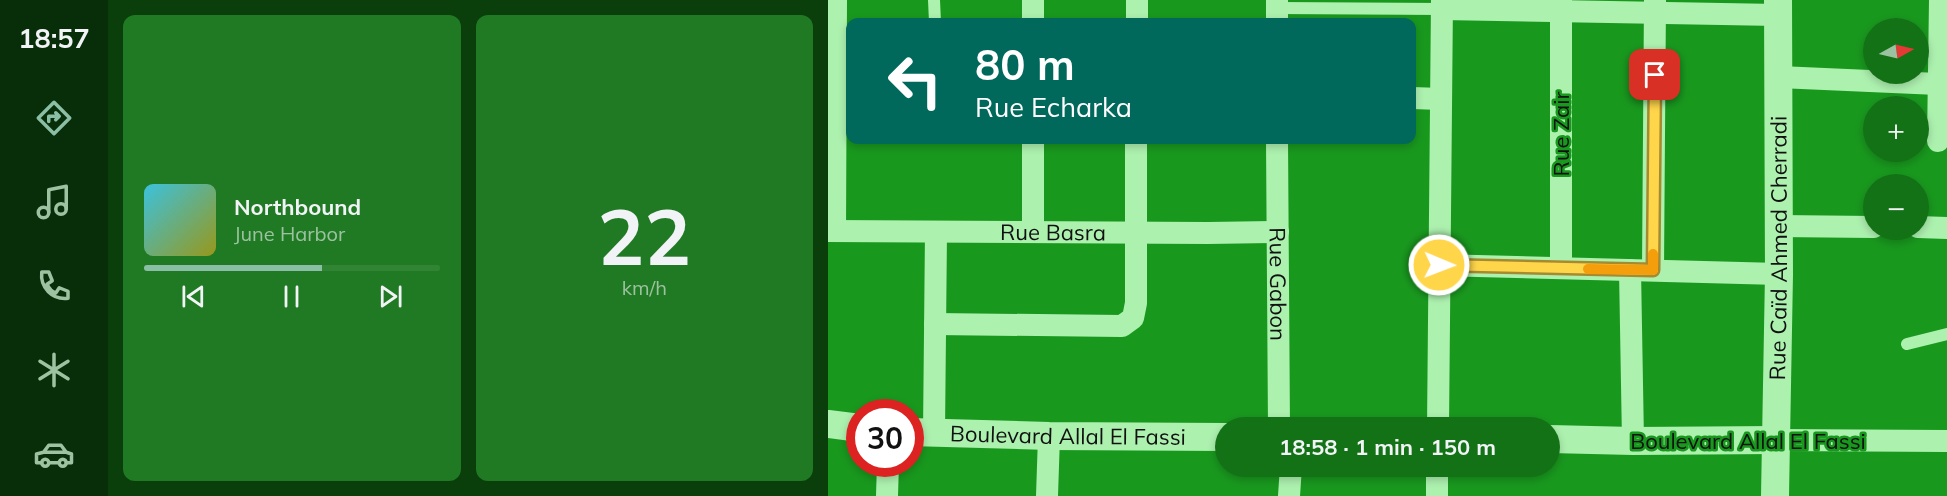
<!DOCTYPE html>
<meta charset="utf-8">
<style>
body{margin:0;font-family:Mulish,sans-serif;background:#207a23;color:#f1f3f6;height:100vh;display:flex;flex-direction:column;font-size:22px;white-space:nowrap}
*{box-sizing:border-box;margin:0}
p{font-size:20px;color:#9dc2a1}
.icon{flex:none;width:33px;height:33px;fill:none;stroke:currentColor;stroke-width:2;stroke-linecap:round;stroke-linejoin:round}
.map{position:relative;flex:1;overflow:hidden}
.panel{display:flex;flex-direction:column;gap:15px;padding:15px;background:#0a3f0c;width:720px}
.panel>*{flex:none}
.hud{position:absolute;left:18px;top:18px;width:570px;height:126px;border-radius:12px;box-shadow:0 3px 9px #0003;background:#00695c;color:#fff;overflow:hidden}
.needle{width:39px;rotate:82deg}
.controls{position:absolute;left:1035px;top:18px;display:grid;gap:12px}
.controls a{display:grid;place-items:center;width:66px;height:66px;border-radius:50%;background:#137216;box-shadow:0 3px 9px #0003;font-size:30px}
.speed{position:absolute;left:18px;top:399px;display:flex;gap:12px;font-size:30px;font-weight:700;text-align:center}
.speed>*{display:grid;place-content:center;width:78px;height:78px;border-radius:50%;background:#137216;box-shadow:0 3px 9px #0003;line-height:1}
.speed .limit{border:9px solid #d22;background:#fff;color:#111}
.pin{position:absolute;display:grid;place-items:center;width:51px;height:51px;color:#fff;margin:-26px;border-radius:12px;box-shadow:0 3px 9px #0006}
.me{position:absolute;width:66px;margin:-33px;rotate:91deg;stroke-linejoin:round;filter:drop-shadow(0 0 4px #0008)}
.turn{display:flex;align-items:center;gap:21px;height:126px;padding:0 30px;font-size:27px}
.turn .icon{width:78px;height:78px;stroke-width:2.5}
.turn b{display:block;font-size:42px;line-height:51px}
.panel .widget{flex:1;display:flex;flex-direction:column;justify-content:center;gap:9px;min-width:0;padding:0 21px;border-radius:12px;background:#207a23}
.panel .dial{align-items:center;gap:0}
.dial b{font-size:78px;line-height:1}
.song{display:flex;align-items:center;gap:18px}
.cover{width:72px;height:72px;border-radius:9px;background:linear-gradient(135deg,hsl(190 70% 55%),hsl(60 70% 35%))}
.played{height:6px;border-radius:3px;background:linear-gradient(90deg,#8abfa5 60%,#328435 60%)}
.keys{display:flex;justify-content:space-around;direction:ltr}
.panel .tiles{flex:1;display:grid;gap:15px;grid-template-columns:repeat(2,1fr)}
.trip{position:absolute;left:387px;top:417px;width:345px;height:60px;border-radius:30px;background:#137216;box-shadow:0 3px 9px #0003;font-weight:700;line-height:60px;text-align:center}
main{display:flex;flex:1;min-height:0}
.tab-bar{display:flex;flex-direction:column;width:108px;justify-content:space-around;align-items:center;background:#082e09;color:#9dc2a1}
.tab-bar .icon{width:42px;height:42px}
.tab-bar .current{color:#8abfa5}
.tab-bar b{font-size:27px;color:#f1f3f6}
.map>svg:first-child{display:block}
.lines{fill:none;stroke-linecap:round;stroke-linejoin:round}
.service{stroke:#adf1af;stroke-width:12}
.minor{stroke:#adf1af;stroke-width:22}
.tertiary{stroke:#adf1af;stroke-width:28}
.route-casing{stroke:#a68a30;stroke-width:15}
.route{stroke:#ffd54a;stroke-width:10}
.slow{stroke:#f59e0b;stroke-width:10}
.labels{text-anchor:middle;stroke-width:5;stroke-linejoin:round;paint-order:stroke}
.street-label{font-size:22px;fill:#111;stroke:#19981e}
</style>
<main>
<nav class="tab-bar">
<b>18:57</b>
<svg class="icon current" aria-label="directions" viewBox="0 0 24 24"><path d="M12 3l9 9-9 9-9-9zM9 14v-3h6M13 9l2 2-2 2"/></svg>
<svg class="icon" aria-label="music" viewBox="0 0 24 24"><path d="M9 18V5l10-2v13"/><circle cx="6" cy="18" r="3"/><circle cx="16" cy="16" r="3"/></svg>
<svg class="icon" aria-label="phone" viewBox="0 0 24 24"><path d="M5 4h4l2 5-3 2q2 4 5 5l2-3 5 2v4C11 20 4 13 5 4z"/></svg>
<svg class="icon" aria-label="climate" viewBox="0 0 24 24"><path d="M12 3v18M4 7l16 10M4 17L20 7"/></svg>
<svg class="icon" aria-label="car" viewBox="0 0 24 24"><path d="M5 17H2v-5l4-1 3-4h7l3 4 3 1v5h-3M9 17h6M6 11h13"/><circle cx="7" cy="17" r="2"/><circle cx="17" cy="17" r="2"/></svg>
</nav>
<section class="panel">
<div class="tiles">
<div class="widget">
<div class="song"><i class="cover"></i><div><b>Northbound</b><p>June Harbor</p></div></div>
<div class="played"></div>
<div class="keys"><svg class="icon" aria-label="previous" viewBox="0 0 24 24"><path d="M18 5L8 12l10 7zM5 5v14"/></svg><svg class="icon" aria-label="pause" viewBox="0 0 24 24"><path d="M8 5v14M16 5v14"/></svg><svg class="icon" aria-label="next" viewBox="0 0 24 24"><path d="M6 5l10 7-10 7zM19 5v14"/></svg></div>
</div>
<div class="widget dial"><b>22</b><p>km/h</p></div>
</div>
</section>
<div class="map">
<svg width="1119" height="496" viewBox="0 0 1119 496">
<rect width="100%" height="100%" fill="#19981e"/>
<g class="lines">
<path class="service" d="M106,0L107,22
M449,8L614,9
M1079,344L1119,334"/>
<g class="minor">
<path d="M449,0V22"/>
<path d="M733,0V268"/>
<path d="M614,9L950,15"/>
<path d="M205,22V0"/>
<path d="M309,22V0"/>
<path d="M951,77L1110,84"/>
<path d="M584,98L613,99"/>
<path d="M205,140V231"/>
<path id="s1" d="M449,140L451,428"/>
<path d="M1110,141L1112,0"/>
<path d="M951,226L1046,227"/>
<path d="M1090,227L1119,228"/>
<path id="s2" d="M0,231L380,233L450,232"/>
<path d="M7,231L8,0"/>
<path d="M611,265L951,274"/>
<path d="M802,270L805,441"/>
<path d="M825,270L827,0"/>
<path d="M107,324L294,326L305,318L308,303V140"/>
<path d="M610,428L614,0"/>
<path d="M106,433L108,232"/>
<path d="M948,440L1119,441"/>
<path d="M59,496L60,464"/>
<path d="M219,496L221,436"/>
<path d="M461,496L463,466"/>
<path d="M609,496V466"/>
</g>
<g class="tertiary">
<path d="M0,424L32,428"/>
<path id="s3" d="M82,432L221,436L398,437"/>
<path d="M722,439L805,441L948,440"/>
<path id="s4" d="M947,496L951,274L950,0"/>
</g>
</g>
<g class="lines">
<defs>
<path id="route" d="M611,265L825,270L827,75"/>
</defs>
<use href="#route" class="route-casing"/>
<use href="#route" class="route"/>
<path class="slow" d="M760,269L825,270V254"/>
</g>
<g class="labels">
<g class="street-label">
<text transform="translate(733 134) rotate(-90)" y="8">Rue Zair</text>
<text dy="8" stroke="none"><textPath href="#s2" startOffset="225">Rue Basra</textPath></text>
<text dy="8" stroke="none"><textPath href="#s4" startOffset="248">Rue Caïd Ahmed Cherradi</textPath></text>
<text dy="8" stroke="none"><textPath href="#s1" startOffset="144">Rue Gabon</textPath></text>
<text dy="8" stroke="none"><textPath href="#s3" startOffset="158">Boulevard Allal El Fassi</textPath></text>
<text x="920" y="449">Boulevard Allal El Fassi</text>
</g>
</g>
</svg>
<div class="controls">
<a><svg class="needle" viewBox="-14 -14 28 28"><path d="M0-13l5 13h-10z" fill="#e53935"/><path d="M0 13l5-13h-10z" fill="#9dc2a1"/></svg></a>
<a>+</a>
<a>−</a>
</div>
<div class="speed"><div class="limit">30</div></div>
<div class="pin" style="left:827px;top:75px;background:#d93025"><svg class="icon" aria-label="arrive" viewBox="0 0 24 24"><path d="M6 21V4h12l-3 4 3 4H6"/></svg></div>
<svg class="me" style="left:611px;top:265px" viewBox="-20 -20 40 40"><circle r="17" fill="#ffd54a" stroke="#fff" stroke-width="3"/><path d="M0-11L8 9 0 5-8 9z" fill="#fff"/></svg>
<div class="trip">18:58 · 1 min · 150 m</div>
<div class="hud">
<div class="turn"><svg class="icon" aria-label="left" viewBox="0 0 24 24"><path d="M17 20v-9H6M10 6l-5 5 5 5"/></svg><div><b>80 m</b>Rue Echarka</div></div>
</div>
</div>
</main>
